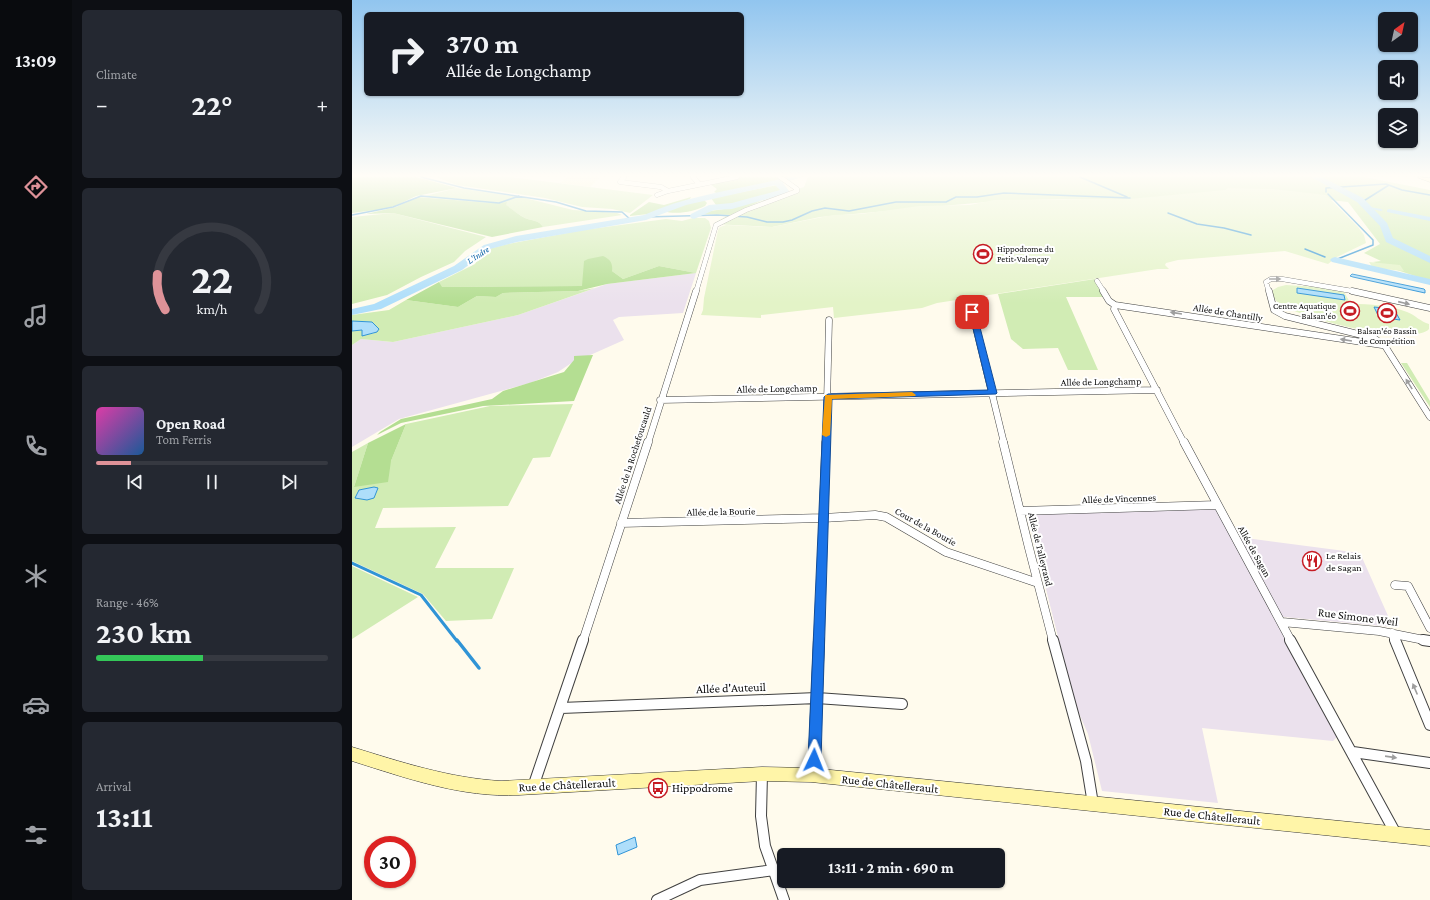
<!DOCTYPE html>
<meta charset="utf-8">
<style>
body{margin:0;font-family:"Crimson Pro",serif;background:#242831;color:#f1f3f6;height:100vh;display:flex;flex-direction:column;font-size:15px;white-space:nowrap}
*{box-sizing:border-box;margin:0}
p{font-size:13px;color:#9ea1a6}
.icon{flex:none;width:22px;height:22px;fill:none;stroke:currentColor;stroke-width:2;stroke-linecap:round;stroke-linejoin:round}
.map{position:relative;flex:1;overflow:hidden}
.side{display:flex;flex-direction:column;gap:10px;padding:10px;background:#0d0f14;width:280px}
.side>*{flex:none}
.banner{position:absolute;left:12px;top:12px;width:380px;height:84px;border-radius:6px;box-shadow:0 1px 3px #0004;background:#171b24;color:#f1f3f6;overflow:hidden}
.needle{width:26px;rotate:33deg}
.buttons{position:absolute;left:1026px;top:12px;display:grid;gap:8px}
.buttons a{display:grid;place-items:center;width:40px;height:40px;border-radius:6px;background:#171b24;box-shadow:0 1px 3px #0004;font-size:20px}
.speed{position:absolute;left:12px;top:836px;display:flex;gap:8px;font-size:20px;font-weight:700;text-align:center}
.speed>*{display:grid;place-content:center;width:52px;height:52px;border-radius:50%;background:#171b24;box-shadow:0 1px 3px #0004;line-height:1}
.speed .limit{border:6px solid #d22;background:#fff;color:#111}
.pin{position:absolute;display:grid;place-items:center;width:34px;height:34px;color:#fff;margin:-17px;border-radius:8px;box-shadow:0 2px 6px #0006}
.me{position:absolute;width:44px;margin:-22px;rotate:2deg;stroke-linejoin:round;filter:drop-shadow(0 0 3px #0008)}
.turn{display:flex;align-items:center;gap:14px;height:84px;padding:0 16px;font-size:18px}
.turn .icon{width:52px;height:52px;stroke-width:2.5}
.turn b{display:block;font-size:28px;line-height:34px}
.big{font-size:30px;font-weight:700;line-height:1.1}
.side .card{flex:1;display:flex;flex-direction:column;justify-content:center;gap:6px;min-width:0;padding:0 14px;border-radius:6px;background:#242831}
.side .dial{align-items:center;gap:0}
.dial svg{height:104px;overflow:visible;fill:none;stroke:#363941;stroke-width:7;stroke-linecap:round;text-anchor:middle}
.dial text{fill:#f1f3f6;stroke:none}
.song{display:flex;align-items:center;gap:12px}
.cover{width:48px;height:48px;border-radius:6px;background:linear-gradient(135deg,hsl(320 70% 55%),hsl(210 70% 35%))}
.played{height:4px;border-radius:2px;background:linear-gradient(90deg,#de9298 15%,#363941 15%)}
.keys{display:flex;justify-content:space-around;direction:ltr}
.heat{display:flex;justify-content:space-between;align-items:center;font-size:22px;direction:ltr}
.charge{height:6px;border-radius:3px;background:linear-gradient(90deg,#34c759 46%,#363941 0)}
.trip{position:absolute;left:425px;top:848px;width:228px;height:40px;border-radius:6px;background:#171b24;box-shadow:0 1px 3px #0004;font-weight:700;line-height:40px;text-align:center}
main{display:flex;flex:1;min-height:0}
.tab-bar{display:flex;flex-direction:column;width:72px;justify-content:space-around;align-items:center;background:#090b0e;color:#9ea1a6}
.tab-bar .icon{width:28px;height:28px}
.tab-bar .selected{color:#de9298}
.tab-bar b{font-size:18px;color:#f1f3f6}
.map>svg:first-child{display:block}
.industrial{fill:#ebe1ed}
.farmland{fill:#f7f3cb}
.green{fill:#d1ecb4}
.forest{fill:#b4de92}
.pitch{fill:#e3f3c7}
.water{fill:#aedefa;stroke:#3094d6}
.lines{fill:none;stroke-linecap:round;stroke-linejoin:round}
.stream-far2{stroke:#3094d6;stroke-width:1.5}
.stream-far1{stroke:#3094d6;stroke-width:3}
.stream{stroke:#3094d6;stroke-width:3.5}
.canal{fill:#aedefa;fill-rule:evenodd}
.river{fill:#aedefa;fill-rule:evenodd}
.street-far3-casing{stroke:#404040;stroke-width:5}
.street-far2-casing{stroke:#404040;stroke-width:7}
.street-far1-casing{stroke:#404040;stroke-width:9}
.street-casing{stroke:#404040;stroke-width:12}
.secondary-casing{stroke:#2f2f2f;stroke-width:1}
.street-far3{stroke:#fff;stroke-width:4.5}
.street-far2{stroke:#fff;stroke-width:6}
.street-far1{stroke:#fff;stroke-width:8}
.street{stroke:#fff;stroke-width:10}
.secondary{fill:#fff5a8;fill-rule:evenodd}
.oneway{fill:#9e9e9e}
.route{fill:#1a73e8;stroke:#114b97}
.slow{fill:#f59e0b}
.labels{text-anchor:middle;stroke-width:4;stroke-linejoin:round;paint-order:stroke}
.far-poi-label{font-size:9px;fill:#0d0d0d;stroke:#fff;text-anchor:start}
.far-water-label{font-size:9px;font-style:italic;fill:#0e64a7;stroke:#fff}
.street-label{font-size:10px;fill:#0d0d0d;stroke:#fff}
.poi-label{font-size:10px;fill:#0d0d0d;stroke:#fff;text-anchor:start}
.near-street-label{font-size:12px;fill:#0d0d0d;stroke:#fff}
.near-poi-label{font-size:12px;fill:#0d0d0d;stroke:#fff;text-anchor:start}
</style>
<main>
<nav class="tab-bar">
<b>13:09</b>
<svg class="icon selected" aria-label="directions" viewBox="0 0 24 24"><path d="M12 3l9 9-9 9-9-9zM9 14v-3h6M13 9l2 2-2 2"/></svg>
<svg class="icon" aria-label="music" viewBox="0 0 24 24"><path d="M9 18V5l10-2v13"/><circle cx="6" cy="18" r="3"/><circle cx="16" cy="16" r="3"/></svg>
<svg class="icon" aria-label="phone" viewBox="0 0 24 24"><path d="M5 4h4l2 5-3 2q2 4 5 5l2-3 5 2v4C11 20 4 13 5 4z"/></svg>
<svg class="icon" aria-label="climate" viewBox="0 0 24 24"><path d="M12 3v18M4 7l16 10M4 17L20 7"/></svg>
<svg class="icon" aria-label="car" viewBox="0 0 24 24"><path d="M5 17H2v-5l4-1 3-4h7l3 4 3 1v5h-3M9 17h6M6 11h13"/><circle cx="7" cy="17" r="2"/><circle cx="17" cy="17" r="2"/></svg>
<svg class="icon" aria-label="filters" viewBox="0 0 24 24"><path d="M4 7h16M4 17h16"/><circle cx="9" cy="7" r="2"/><circle cx="15" cy="17" r="2"/></svg>
</nav>
<section class="side">
<div class="card"><p>Climate</p>
<div class="heat"><a>−</a><b class="big">22°</b><a>+</a></div>
</div>
<div class="card dial"><svg viewBox="0 0 100 80">
<path d="M14 69A42 42 0 1 1 86 69"/>
<path d="M14 69A42 42 0 0 1 8 42" stroke="#de9298"/>
<text x="50" y="56" font-size="32" font-weight="700">22</text>
<text x="50" y="72" font-size="11">km/h</text>
</svg></div>
<div class="card">
<div class="song"><i class="cover"></i><div><b>Open Road</b><p>Tom Ferris</p></div></div>
<div class="played"></div>
<div class="keys"><svg class="icon" aria-label="previous" viewBox="0 0 24 24"><path d="M18 5L8 12l10 7zM5 5v14"/></svg><svg class="icon" aria-label="pause" viewBox="0 0 24 24"><path d="M8 5v14M16 5v14"/></svg><svg class="icon" aria-label="next" viewBox="0 0 24 24"><path d="M6 5l10 7-10 7zM19 5v14"/></svg></div>
</div>
<div class="card"><p>Range · 46%</p><b class="big">230 km</b><div class="charge"></div></div>
<div class="card"><p>Arrival</p><b class="big">13:11</b></div>
</section>
<div class="map">
<svg width="1078" height="900" viewBox="0 0 1078 900">
<rect width="100%" height="100%" fill="#fffbed"/>
<path class="industrial" d="M344,273L331,313L267,317L261,320L272,340L218,364L206,372L178,383L47,419L0,447V345L9,339L41,342L166,315L255,284Z
M864,509L879,536L1008,553L1041,627L921,616L985,737L981,741L850,728L866,803L750,791L736,734L723,704L675,514Z"/>
<path class="farmland" d="M215,177H248L238,187L208,183Z"/>
<path class="green" d="M84,177H158L301,195L278,213L260,209L230,207L193,198L105,185Z
M456,177H1012L1078,190V281L1021,262L1029,261L1012,253L1028,244L996,202L898,191L777,200L709,199L646,201L468,217L420,227L361,224L388,208L452,187Z
M105,188L173,198L221,210L265,213L270,215L191,227C187,220 180,221 173,218C166,215 160,209 153,205L154,202L139,203L69,197Z
M41,213L134,237L113,251L102,262L69,277L35,295L0,304V217Z
M341,218H353L357,221L359,228L344,273L307,266L271,279L260,271L230,286L89,287L87,282L123,264L130,253L136,249L156,244L231,230L314,219L330,221Z
M743,279L752,297H714L746,370H716L706,348L671,349L659,339L646,294Z
M243,288L166,315L41,342L9,339L0,345V331L10,330L11,333L19,334L25,332L20,322L0,321V315L37,310L54,300L106,307L125,296L144,297L151,293L226,291Z
M1049,363H1055L1078,401V407Z
M221,404L198,457L181,458L156,506L31,508L23,528L104,527L83,568H162L140,619L94,621L71,594L0,561V452L16,443L2,487L39,461L54,424L138,406Z
M0,566L66,597L0,639Z"/>
<path class="forest" d="M0,177H64L105,188L64,196L43,206L31,209L0,213Z
M388,177H436L438,179L367,194L362,192L365,189L358,184Z
M426,185L430,191L426,193L376,205H364L359,198Z
M65,197L139,203L155,202L154,205C160,209 167,215 173,218C180,221 187,220 191,227L140,237L41,213L14,214L44,207Z
M339,197L338,199L296,214L278,216V215L297,202L312,205Z
M351,199L355,203L353,206C341,212 324,215 311,211L321,206Z
M410,200L380,215L349,214L358,211L379,208Z
M251,256C258,259 261,263 260,271L271,279L307,266L344,273L255,284L226,291L151,293L144,297L125,296L106,307L54,300L87,282L90,287L230,286L232,261L236,259Z
M241,355L222,401L131,406L49,423L25,435L28,432L49,419L140,399L151,391L212,372L222,360V356Z
M54,424L39,461L36,482L2,487L16,443Z"/>
<path class="pitch" d="M876,188L921,189L974,195L1006,227L1012,235L1014,243L985,257L976,264L933,251L826,260L814,263L813,265L817,269H806L585,303L570,308L482,318L481,307L409,315V318L349,315L351,310L352,298L366,230L368,227L374,225L420,227L481,215L509,214L567,206L618,205L642,200L777,199L873,190Z
M1017,262L1048,265L1052,271L1021,268Z
M934,285L965,287L992,292L999,304C1018,304 1038,305 1055,312C1063,315 1069,322 1077,324V329C1062,347 945,318 927,303C922,300 920,295 921,290L926,287Z"/>
<path class="water" d="M1000,274L1072,289L1073,290V293L1001,277L998,276Z
M945,288L992,295L993,300L945,293Z
M1022,307L1042,309L1048,320L1027,317Z
M0,321L20,322L27,329L25,332L10,336V330L0,331Z
M22,487L26,488L22,498L15,500L3,498L7,490Z
M283,837L285,847L266,855L264,845Z"/>
<g class="lines">
<path class="stream-far2" d="M69,177L112,188L204,202L234,211L270,212L279,220
M728,177L775,197
M974,192V188L1034,184L1050,190L1078,195
M976,194L1021,240V245L983,260
M1010,202L1037,185
M816,213L845,224L872,228L899,235
M0,215L41,207L69,196L147,203L167,196
M294,217L365,215L395,217L415,222H431L440,220L460,211L473,208L497,211L544,202H594L604,197H625L652,193L778,198
M953,249L973,257"/>
<path class="stream-far1" d="M0,563L69,595L105,641"/>
<path class="stream" d="M105,640L127,668"/>
<path class="canal" d="M1011,206L1029,209L1031,210L1029,211L1011,207Z
M1037,209L1078,217V221L1035,212V210Z"/>
<path class="river" d="M436,177H450L431,183L437,191L436,193L380,209L362,210L342,219L339,218L338,216L339,214L357,205L380,203L428,190L423,185L334,205L294,220L165,242L138,249L110,270L29,309L0,315V309L22,304L102,266L132,245L164,236L292,215C338,194 387,190 436,177Z
M959,177H970L1011,198L1035,223L1041,238L1078,256V263L1034,242L1028,226L1005,202Z
M983,257L1078,279V285L980,262L978,260L980,258Z"/>
<defs>
<path id="street-far3" d="M272,177L268,182L309,187L316,191
M341,177L347,184
M305,195L316,191L385,177
M745,281L752,292
M344,292L364,225L394,210L445,191V189L428,177
M917,292L914,282L919,279H930L1006,292"/>
<path id="street-far2" d="M751,291L757,301L763,305L762,309L832,443
M917,291L922,310L933,316L1022,338L1033,346L1078,417
M1000,291L1078,308
M617,299L652,443
M763,305L1030,345
M308,400L805,390
M296,443L344,291
M474,443L477,320"/>
<path id="street-far1" d="M651,442L677,548L701,641
M832,442L939,641
M668,511L865,505
M269,523L471,518L523,515L534,517L594,552L686,583
M1043,585L1056,586L1078,628
M930,622L1027,631L1077,641
M1040,633L1043,641
M231,641L296,442
M467,641L474,442"/>
<path id="street" d="M701,640L734,761L741,804
M938,640L1044,834
M1043,640L1078,725
M1071,640L1078,641
M209,708L465,698L550,704
M1001,752L1078,763
M410,774L409,816L413,846L432,900
M459,775L462,760L467,640
M181,787L231,640
M305,900L348,880L422,870"/>
<path id="secondary" d="M1066,177L1078,178V182L1067,178Z
M0,747C49,762 97,778 149,781L410,767L459,768L1078,830V846L459,782L410,781L167,795C110,798 54,778 0,761Z"/>
</defs>
<use href="#street-far3" class="street-far3-casing"/>
<use href="#street-far2" class="street-far2-casing"/>
<use href="#street-far1" class="street-far1-casing"/>
<use href="#street" class="street-casing"/>
<use href="#secondary" class="secondary-casing"/>
<use href="#street-far3" class="street-far3"/>
<use href="#street-far2" class="street-far2"/>
<use href="#street-far1" class="street-far1"/>
<use href="#street" class="street"/>
<use href="#secondary" class="secondary"/>
</g>
<defs><path id="oneway-solid" d="M-6-.8H1V-3.2L6.5 0L1 3.2V.8H-6Z"/></defs>
<g class="oneway">
<use href="#oneway-solid" transform="translate(923 279)"/>
<use href="#oneway-solid" transform="translate(1052 303) rotate(13)"/>
<use href="#oneway-solid" transform="translate(824 313) rotate(-171)"/>
<use href="#oneway-solid" transform="translate(994 340) rotate(-171)"/>
<use href="#oneway-solid" transform="translate(1057 384) rotate(-122)"/>
<use href="#oneway-solid" transform="translate(1063 689) rotate(-113)"/>
<use href="#oneway-solid" transform="translate(1039 757) rotate(8)"/>
</g>
<linearGradient id="sky" x2="0" y2="1"><stop stop-color="#91c5ef"/><stop offset="0.58" stop-color="#fffdf7"/><stop offset="1" stop-color="#fffdf7" stop-opacity="0"/></linearGradient>
<rect width="1078" height="303" fill="url(#sky)"/>
<path class="route" d="M620,310L624,312L645,393L644,394L480,399L469,760L467,765L462,767L458,765L456,760L472,397L476,394L636,390L617,312Z"/>
<path class="slow" d="M560,392L564,395L563,396L480,399L478,435L474,437L470,435L473,395Z"/>
<defs>
<symbol id="stadium-ring" viewBox="-11 -11 22 22"><circle r="9.5" fill="#fff" stroke="#c61c24" stroke-width="1.5"/><path d="M0-5a6.5 5 0 1 0 0 10a6.5 5 0 1 0 0-10ZM-3.5-1.8h7v3.6h-7Z" fill="#c61c24"/></symbol>
<symbol id="restaurant-ring" viewBox="-11 -11 22 22"><circle r="9.5" fill="#fff" stroke="#c61c24" stroke-width="1.5"/><path d="M-5-6h1v4h1v-4h1v4h1v-4h1v5L-1.5 .5V6h-2V.5L-5-1ZM5-6V6H3V1.5H1.5Q1.5-4 5-6Z" fill="#c61c24"/></symbol>
<symbol id="bus-ring" viewBox="-11 -11 22 22"><circle r="9.5" fill="#fff" stroke="#c61c24" stroke-width="1.5"/><path d="M-5-6H5V4H4V6H2V4H-2V6H-4V4H-5ZM-3.5-4V0h7V-4ZM-3.5 1.2v1.5H-2V1.2ZM2 1.2v1.5H3.5V1.2Z" fill="#c61c24"/></symbol>
</defs>
<g fill-rule="evenodd">
<use href="#stadium-ring" x="620" y="243" width="22" height="22"/>
<use href="#stadium-ring" x="987" y="300" width="22" height="22"/>
<use href="#stadium-ring" x="1024" y="302" width="22" height="22"/>
<use href="#restaurant-ring" x="949" y="550" width="22" height="22"/>
<use href="#bus-ring" x="295" y="777" width="22" height="22"/>
</g>
<g class="labels">
<g class="far-poi-label">
<text x="645" y="252">Hippodrome du<tspan x="645" dy="10">Petit-Valençay</tspan></text>
<text x="984" y="309" text-anchor="end">Centre Aquatique<tspan x="984" dy="10">Balsan'éo</tspan></text>
<text x="1035" y="334" text-anchor="middle">Balsan'éo Bassin<tspan x="1035" dy="10">de Compétition</tspan></text>
</g>
<g class="far-water-label">
<text transform="translate(126 255) rotate(-33)" y="3">L'Indre</text>
</g>
<g class="street-label">
<text transform="translate(876 312) rotate(9)" y="4">Allée de Chantilly</text>
<text transform="translate(749 381) rotate(-1)" y="4">Allée de Longchamp</text>
<text transform="translate(425 388) rotate(-1)" y="4">Allée de Longchamp</text>
<text transform="translate(280 455) rotate(-72)" y="4">Allée de la Rochefoucauld</text>
<text transform="translate(767 498) rotate(-2)" y="4">Allée de Vincennes</text>
<text transform="translate(369 511) rotate(-1)" y="4">Allée de la Bourie</text>
<text transform="translate(574 526) rotate(29)" y="4">Cour de la Bourie</text>
<text transform="translate(689 549) rotate(76)" y="4">Allée de Talleyrand</text>
<text transform="translate(903 551) rotate(61)" y="4">Allée de Sagan</text>
</g>
<g class="poi-label">
<text x="974" y="559">Le Relais<tspan x="974" dy="12">de Sagan</tspan></text>
</g>
<g class="near-street-label">
<text transform="translate(1006 617) rotate(7)" y="4">Rue Simone Weil</text>
<text transform="translate(379 688) rotate(-2)" y="4">Allée d'Auteuil</text>
<text transform="translate(538 784) rotate(6)" y="4">Rue de Châtellerault</text>
<text transform="translate(215 785) rotate(-3)" y="4">Rue de Châtellerault</text>
<text transform="translate(860 816) rotate(6)" y="4">Rue de Châtellerault</text>
</g>
<g class="near-poi-label">
<text x="320" y="792">Hippodrome</text>
</g>
</g>
</svg>
<div class="buttons">
<a><svg class="needle" viewBox="-14 -14 28 28"><path d="M0-13l5 13h-10z" fill="#e53935"/><path d="M0 13l5-13h-10z" fill="#9ea1a6"/></svg></a>
<a><svg class="icon" aria-label="sound" viewBox="0 0 24 24"><path d="M4 9h4l5-4v14l-5-4H4zM17 9q2 3 0 6"/></svg></a>
<a><svg class="icon" aria-label="layers" viewBox="0 0 24 24"><path d="M12 4l9 5-9 5-9-5zM3 14l9 5 9-5"/></svg></a>
</div>
<div class="speed"><div class="limit">30</div></div>
<div class="pin" style="left:620px;top:312px;background:#d93025"><svg class="icon" aria-label="arrive" viewBox="0 0 24 24"><path d="M6 21V4h12l-3 4 3 4H6"/></svg></div>
<svg class="me" style="left:462px;top:760px" viewBox="-20 -20 40 40"><path d="M0-17L14 15 0 8-14 15z" fill="#1a73e8" stroke="#fff" stroke-width="4"/></svg>
<div class="trip">13:11 · 2 min · 690 m</div>
<div class="banner">
<div class="turn"><svg class="icon" aria-label="right" viewBox="0 0 24 24"><path d="M7 20v-9h11M14 6l5 5-5 5"/></svg><div><b>370 m</b>Allée de Longchamp</div></div>
</div>
</div>
</main>
